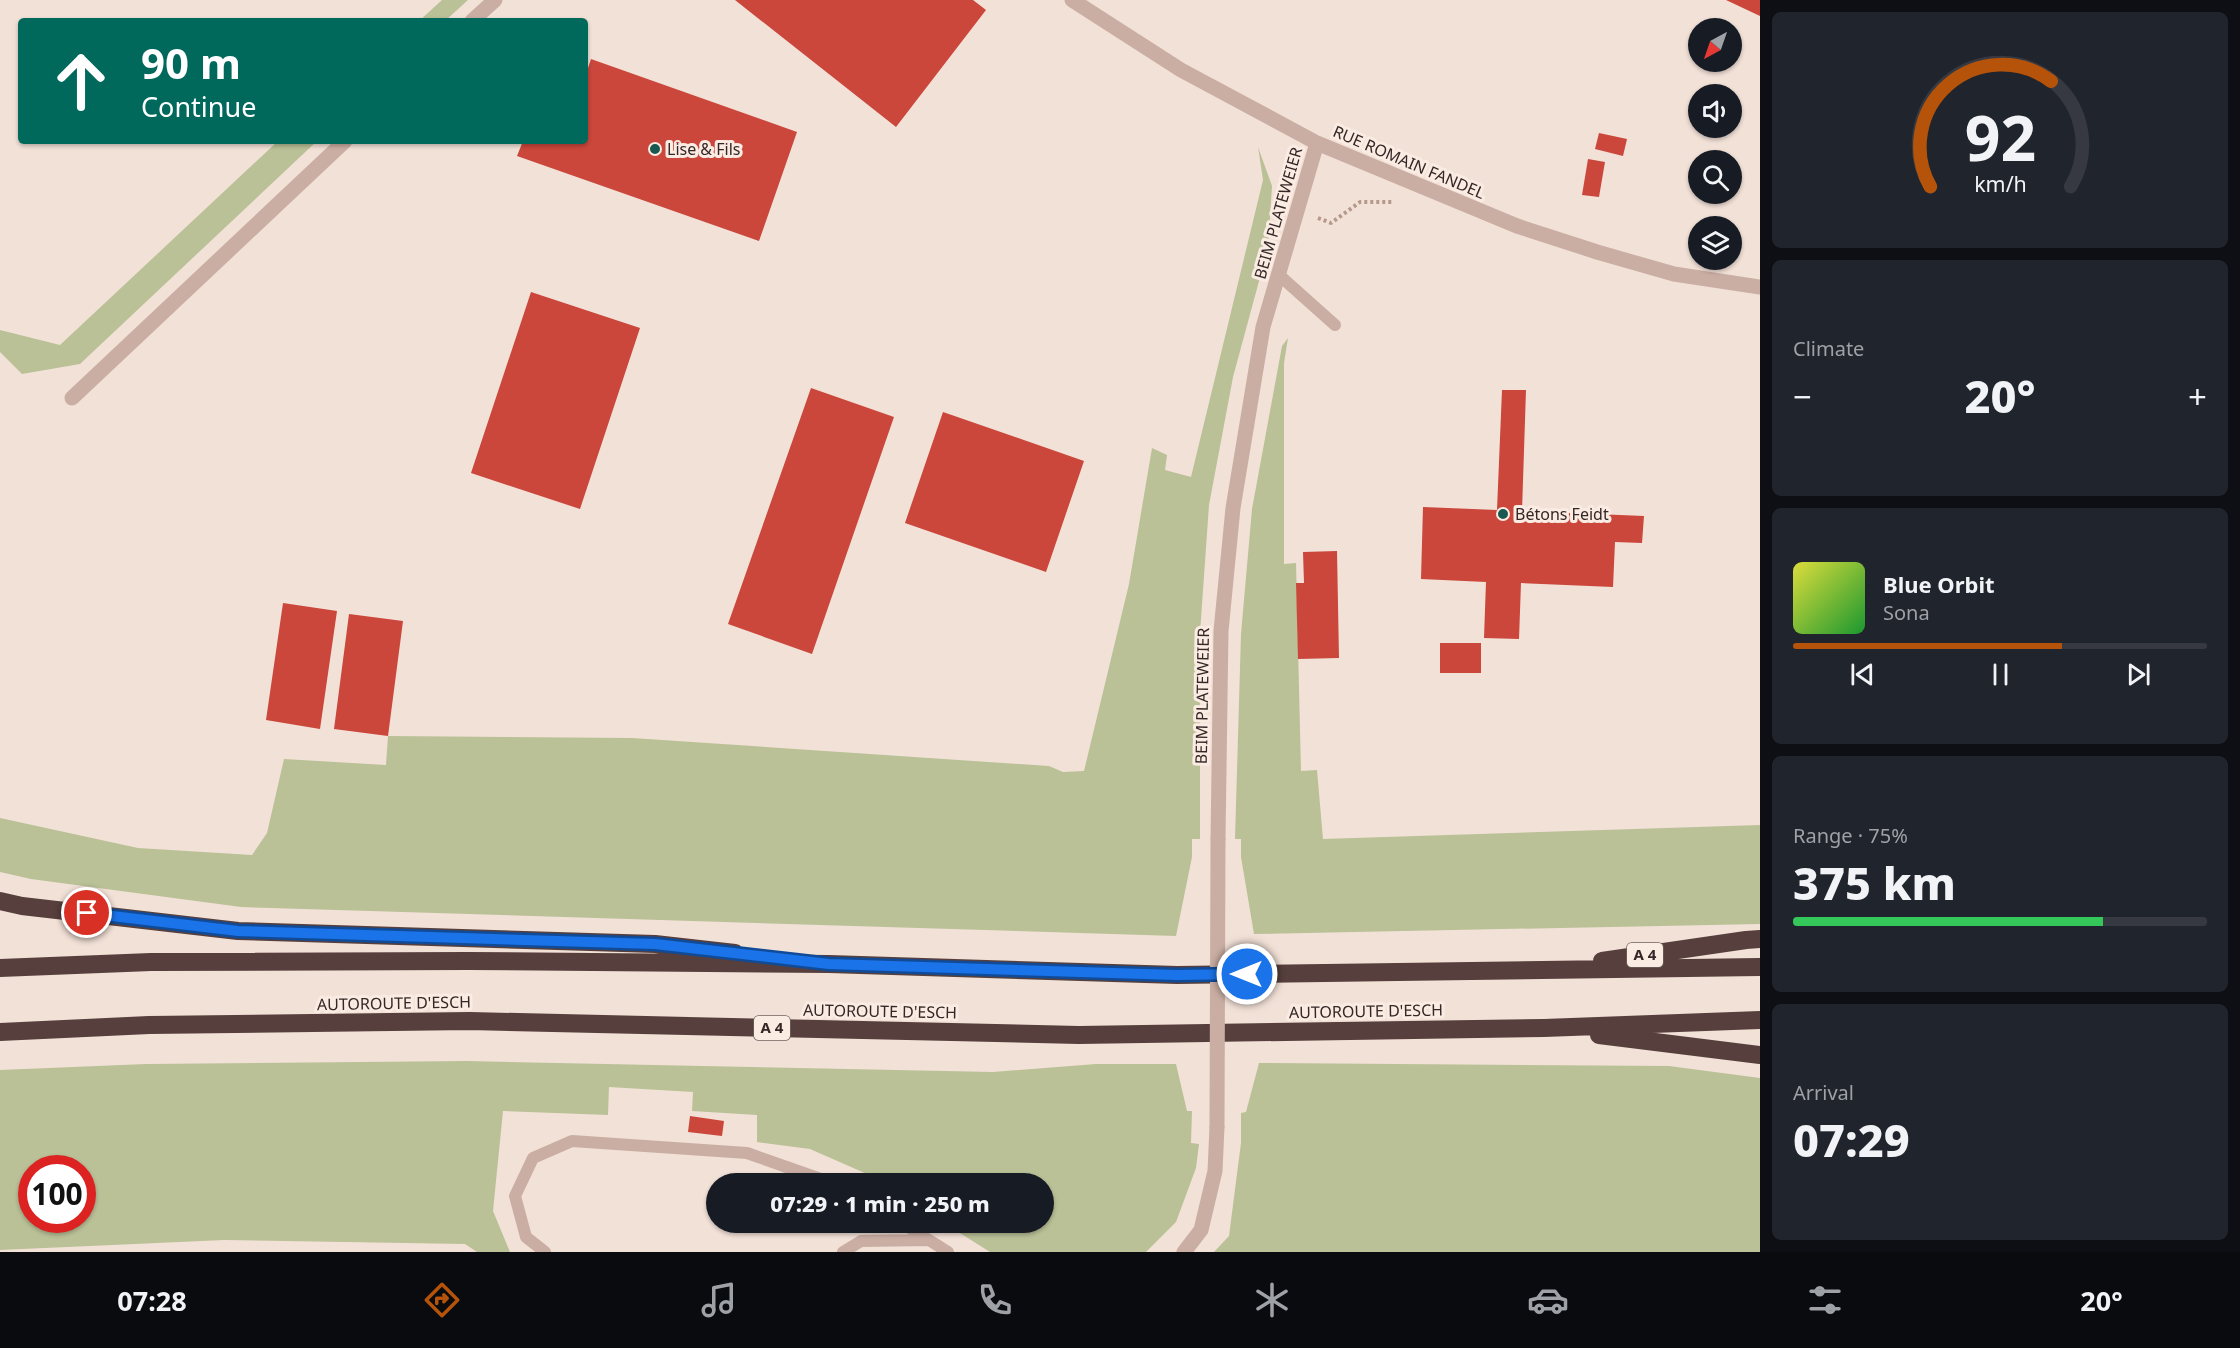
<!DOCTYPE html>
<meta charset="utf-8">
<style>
body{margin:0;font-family:"Noto Sans",sans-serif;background:#20242c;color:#f1f3f6;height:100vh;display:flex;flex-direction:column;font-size:22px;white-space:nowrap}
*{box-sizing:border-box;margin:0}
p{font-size:20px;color:#9ea1a6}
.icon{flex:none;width:33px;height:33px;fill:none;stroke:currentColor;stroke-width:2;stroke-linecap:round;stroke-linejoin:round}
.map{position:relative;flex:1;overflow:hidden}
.sheet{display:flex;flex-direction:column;gap:12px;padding:12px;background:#0d0f14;width:480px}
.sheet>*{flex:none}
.banner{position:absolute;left:18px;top:18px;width:570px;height:126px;border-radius:6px;box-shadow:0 2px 4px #0004;background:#00695c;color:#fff;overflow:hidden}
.needle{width:39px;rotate:220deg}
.fabs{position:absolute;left:1688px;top:18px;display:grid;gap:12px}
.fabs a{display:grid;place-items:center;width:54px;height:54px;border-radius:50%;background:#171b24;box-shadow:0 2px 4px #0004;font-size:30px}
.speed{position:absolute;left:18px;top:1155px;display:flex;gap:12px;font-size:30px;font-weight:700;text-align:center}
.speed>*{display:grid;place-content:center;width:78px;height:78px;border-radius:50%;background:#171b24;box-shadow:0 2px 4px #0004;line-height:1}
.speed .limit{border:9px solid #d22;background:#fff;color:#111}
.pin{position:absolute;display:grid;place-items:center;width:51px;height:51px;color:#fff;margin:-26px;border:3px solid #fff;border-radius:50%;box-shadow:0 2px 6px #0007}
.me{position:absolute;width:66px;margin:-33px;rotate:270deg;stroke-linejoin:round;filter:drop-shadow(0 0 4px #0008)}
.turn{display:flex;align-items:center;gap:21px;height:126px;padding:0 24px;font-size:27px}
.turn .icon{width:78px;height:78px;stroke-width:2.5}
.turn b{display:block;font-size:42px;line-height:51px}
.big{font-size:45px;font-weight:800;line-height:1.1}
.sheet .card{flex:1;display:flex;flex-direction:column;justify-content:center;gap:9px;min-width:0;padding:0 21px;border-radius:9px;background:#20242c}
.sheet .dial{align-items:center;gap:0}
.dial svg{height:156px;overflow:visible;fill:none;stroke:#363941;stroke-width:7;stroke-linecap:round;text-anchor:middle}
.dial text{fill:#f1f3f6;stroke:none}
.song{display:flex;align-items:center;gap:18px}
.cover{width:72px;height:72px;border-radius:9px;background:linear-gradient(135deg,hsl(60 70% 55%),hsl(130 70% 35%))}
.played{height:6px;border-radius:3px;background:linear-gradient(90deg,#b45309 65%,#363941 65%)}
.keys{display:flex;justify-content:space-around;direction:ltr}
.heat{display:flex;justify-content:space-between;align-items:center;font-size:33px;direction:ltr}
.charge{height:9px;border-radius:4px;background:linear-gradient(90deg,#34c759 75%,#363941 0)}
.trip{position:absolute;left:706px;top:1173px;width:348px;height:60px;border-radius:30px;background:#171b24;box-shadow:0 2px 4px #0004;font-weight:800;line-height:60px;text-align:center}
.tabs{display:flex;height:96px;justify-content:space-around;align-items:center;background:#090b0e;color:#9ea1a6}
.tabs .icon{width:42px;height:42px}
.tabs .on{color:#b45309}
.tabs b{font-size:27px;color:#f1f3f6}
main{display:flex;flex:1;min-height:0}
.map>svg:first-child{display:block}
.green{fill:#bac197;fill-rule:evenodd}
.building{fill:#cb463b}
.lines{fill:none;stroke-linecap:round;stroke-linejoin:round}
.path{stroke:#b6988d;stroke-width:4;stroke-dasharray:3 3;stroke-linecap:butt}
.service{stroke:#caaea3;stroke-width:12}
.minor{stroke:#caaea3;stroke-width:15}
.motorway{stroke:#563f3c;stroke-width:18}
.minor-bridge{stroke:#caaea3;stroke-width:15}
.route-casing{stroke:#114b97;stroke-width:15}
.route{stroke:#1a73e8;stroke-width:10}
.poi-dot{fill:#195751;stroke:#faebe3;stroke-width:2}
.labels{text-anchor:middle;stroke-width:6;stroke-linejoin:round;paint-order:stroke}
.shield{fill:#faebe3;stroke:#6f625e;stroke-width:1.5}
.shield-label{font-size:15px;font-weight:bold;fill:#342725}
.poi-label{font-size:16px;fill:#342725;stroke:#faebe3;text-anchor:start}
.street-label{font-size:16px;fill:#342725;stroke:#faebe3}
</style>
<main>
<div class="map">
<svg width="1760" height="1252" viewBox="0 0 1760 1252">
<rect width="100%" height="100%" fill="#f2e1d7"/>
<path class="green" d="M442,0H468L445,21H419Z
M278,141H317L80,364L22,374L0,352V330L60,345Z
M1258,147L1272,186L1268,248L1233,377L1209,505L1200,633V839H1192V857L1176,936L241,907L31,879L0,872V818L138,848L252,855L267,833L284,759L386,765L388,736L632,738L1049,766L1063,772L1084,771L1129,584L1152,448L1167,455L1165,470L1191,477L1263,180Z
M1288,338L1284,363V564L1296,563L1301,771L1317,770L1323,839L1760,825V924L1254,934L1241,857V839H1235L1241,634L1252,509L1282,346Z
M466,1061L993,1072L1096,1064H1176L1187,1111H1192L1191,1143L1199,1144L1196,1168L1176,1222L1146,1252H990L944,1223L1044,1222V1184L882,1183L867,1174L810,1149L757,1142V1115L692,1111L693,1092L609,1087L608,1115L503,1111L493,1211L510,1252H477L465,1244L224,1240L0,1250V1070L146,1064ZM32,1168H82V1220H32Z
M1259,1063L1669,1066L1760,1078V1252H1214L1229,1236L1241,1143V1113L1246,1112Z"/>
<path class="building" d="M735,0H973L986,10L896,127Z
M1726,0H1760V16Z
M591,59L797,132L759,241L517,156L523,141H585V77Z
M1599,133L1627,139L1623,156L1595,149Z
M1588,159L1605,162L1599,197L1582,195Z
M531,292L640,328L580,509L471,473Z
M811,388L894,417L812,654L728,624Z
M1502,390H1526L1522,511L1644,516L1642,543L1615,542L1613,587L1521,583L1519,639L1484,638L1486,582L1421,579L1423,507L1497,510Z
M943,412L1084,461L1046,572L905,523Z
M1337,551L1339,658L1298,659L1296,583H1304L1303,552Z
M283,603L337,611L320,729L266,720Z
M349,614L403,621L388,736L334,729Z
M1440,643H1481V673H1440Z
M690,1116L724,1121L722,1136L688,1132Z"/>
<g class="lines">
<path class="path" d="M1318,218L1331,223L1360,202H1393"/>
<path class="service" d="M1279,275L1335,325
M929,1240L948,1252
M545,1252L526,1237L515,1196L533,1158L572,1141L747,1153L835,1184
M843,1252L861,1241L929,1240L900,1222"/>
<path class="minor" d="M1072,0L1181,70L1317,143L1517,226L1597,252L1674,274L1760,287
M472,21L495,0
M72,398L345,141
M1218,839L1221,631L1233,508L1263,327L1317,143
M1184,1252L1201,1230L1215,1171L1217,1127"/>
<path class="motorway" d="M0,901L22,906L238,931L655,944L735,953
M1602,961L1746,940L1760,939
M0,968L151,962L468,961L829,964L1177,975L1760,967
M0,1032L149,1025L470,1021L1079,1035L1544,1028L1760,1020
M1599,1035L1760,1055"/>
<path class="minor-bridge" d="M1217,1127L1218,839"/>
</g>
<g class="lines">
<defs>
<path id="route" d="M87,913L238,931L655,944L829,964L1177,975L1247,974"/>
</defs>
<use href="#route" class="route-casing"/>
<use href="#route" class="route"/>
</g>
<g class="poi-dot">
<circle cx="655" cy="149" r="6"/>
<circle cx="1503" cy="514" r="6"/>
</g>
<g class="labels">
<g class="shield">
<rect x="1627" y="943" width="36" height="24" rx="4.5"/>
<rect x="754" y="1016" width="36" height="24" rx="4.5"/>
</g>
<g class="shield-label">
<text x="1645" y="960">A 4</text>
<text x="772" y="1033">A 4</text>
</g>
<g class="poi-label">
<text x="667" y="155">Lise &amp; Fils</text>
<text x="1515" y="520">Bétons Feidt</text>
</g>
<g class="street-label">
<text transform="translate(1409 162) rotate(23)" y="6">RUE ROMAIN FANDEL</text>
<text transform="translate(1278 213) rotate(-74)" y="6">BEIM PLATEWEIER</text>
<text transform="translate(1202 696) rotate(-89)" y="6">BEIM PLATEWEIER</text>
<text transform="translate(394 1003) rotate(-1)" y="6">AUTOROUTE D'ESCH</text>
<text transform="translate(880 1011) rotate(1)" y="6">AUTOROUTE D'ESCH</text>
<text transform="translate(1366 1011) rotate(-1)" y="6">AUTOROUTE D'ESCH</text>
</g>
</g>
</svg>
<div class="fabs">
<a><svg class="needle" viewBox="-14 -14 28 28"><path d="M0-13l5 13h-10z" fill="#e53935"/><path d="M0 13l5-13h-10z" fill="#9ea1a6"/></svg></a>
<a><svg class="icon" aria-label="sound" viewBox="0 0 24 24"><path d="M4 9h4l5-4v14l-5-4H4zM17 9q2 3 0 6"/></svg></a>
<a><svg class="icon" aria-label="search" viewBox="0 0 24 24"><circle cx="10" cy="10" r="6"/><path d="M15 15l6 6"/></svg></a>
<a><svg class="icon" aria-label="layers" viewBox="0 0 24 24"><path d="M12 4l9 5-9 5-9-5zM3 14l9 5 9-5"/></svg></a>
</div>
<div class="speed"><div class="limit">100</div></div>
<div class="pin" style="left:87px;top:913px;background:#d93025"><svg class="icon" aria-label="arrive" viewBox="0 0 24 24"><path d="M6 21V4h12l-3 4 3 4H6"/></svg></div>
<svg class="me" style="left:1247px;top:974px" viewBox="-20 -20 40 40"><circle r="17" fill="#1a73e8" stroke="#fff" stroke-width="3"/><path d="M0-11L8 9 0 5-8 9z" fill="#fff"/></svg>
<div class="trip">07:29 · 1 min · 250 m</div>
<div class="banner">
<div class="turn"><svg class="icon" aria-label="ahead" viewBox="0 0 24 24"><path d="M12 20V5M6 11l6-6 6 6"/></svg><div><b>90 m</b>Continue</div></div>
</div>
</div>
<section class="sheet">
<div class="card dial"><svg viewBox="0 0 100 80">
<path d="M14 69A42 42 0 1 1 86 69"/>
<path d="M14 69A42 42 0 0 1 76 15" stroke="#b45309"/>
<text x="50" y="56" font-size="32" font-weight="700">92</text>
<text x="50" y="72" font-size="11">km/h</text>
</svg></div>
<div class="card"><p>Climate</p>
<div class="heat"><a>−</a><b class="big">20°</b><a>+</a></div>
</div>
<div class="card">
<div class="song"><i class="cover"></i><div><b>Blue Orbit</b><p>Sona</p></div></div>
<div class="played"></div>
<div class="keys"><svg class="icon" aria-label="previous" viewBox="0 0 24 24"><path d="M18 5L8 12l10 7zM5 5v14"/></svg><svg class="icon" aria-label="pause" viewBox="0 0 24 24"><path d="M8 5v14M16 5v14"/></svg><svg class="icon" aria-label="next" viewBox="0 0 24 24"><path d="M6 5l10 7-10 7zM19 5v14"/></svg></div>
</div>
<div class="card"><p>Range · 75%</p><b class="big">375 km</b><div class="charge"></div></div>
<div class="card"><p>Arrival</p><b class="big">07:29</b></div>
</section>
</main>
<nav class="tabs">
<b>07:28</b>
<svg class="icon on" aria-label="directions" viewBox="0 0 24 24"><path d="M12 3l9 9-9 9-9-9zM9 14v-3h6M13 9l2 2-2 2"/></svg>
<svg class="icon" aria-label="music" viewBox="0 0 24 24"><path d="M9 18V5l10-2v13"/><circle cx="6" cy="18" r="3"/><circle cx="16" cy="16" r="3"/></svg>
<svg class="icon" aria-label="phone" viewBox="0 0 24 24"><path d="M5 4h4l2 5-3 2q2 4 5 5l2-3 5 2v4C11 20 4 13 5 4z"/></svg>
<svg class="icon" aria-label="climate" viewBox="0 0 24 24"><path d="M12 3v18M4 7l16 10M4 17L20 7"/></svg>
<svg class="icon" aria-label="car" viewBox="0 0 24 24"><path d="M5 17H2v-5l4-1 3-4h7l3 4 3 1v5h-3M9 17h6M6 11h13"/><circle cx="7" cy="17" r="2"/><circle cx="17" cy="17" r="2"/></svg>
<svg class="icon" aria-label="filters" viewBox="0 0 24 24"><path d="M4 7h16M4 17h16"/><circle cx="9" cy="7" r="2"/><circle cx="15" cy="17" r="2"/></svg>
<b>20°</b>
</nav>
